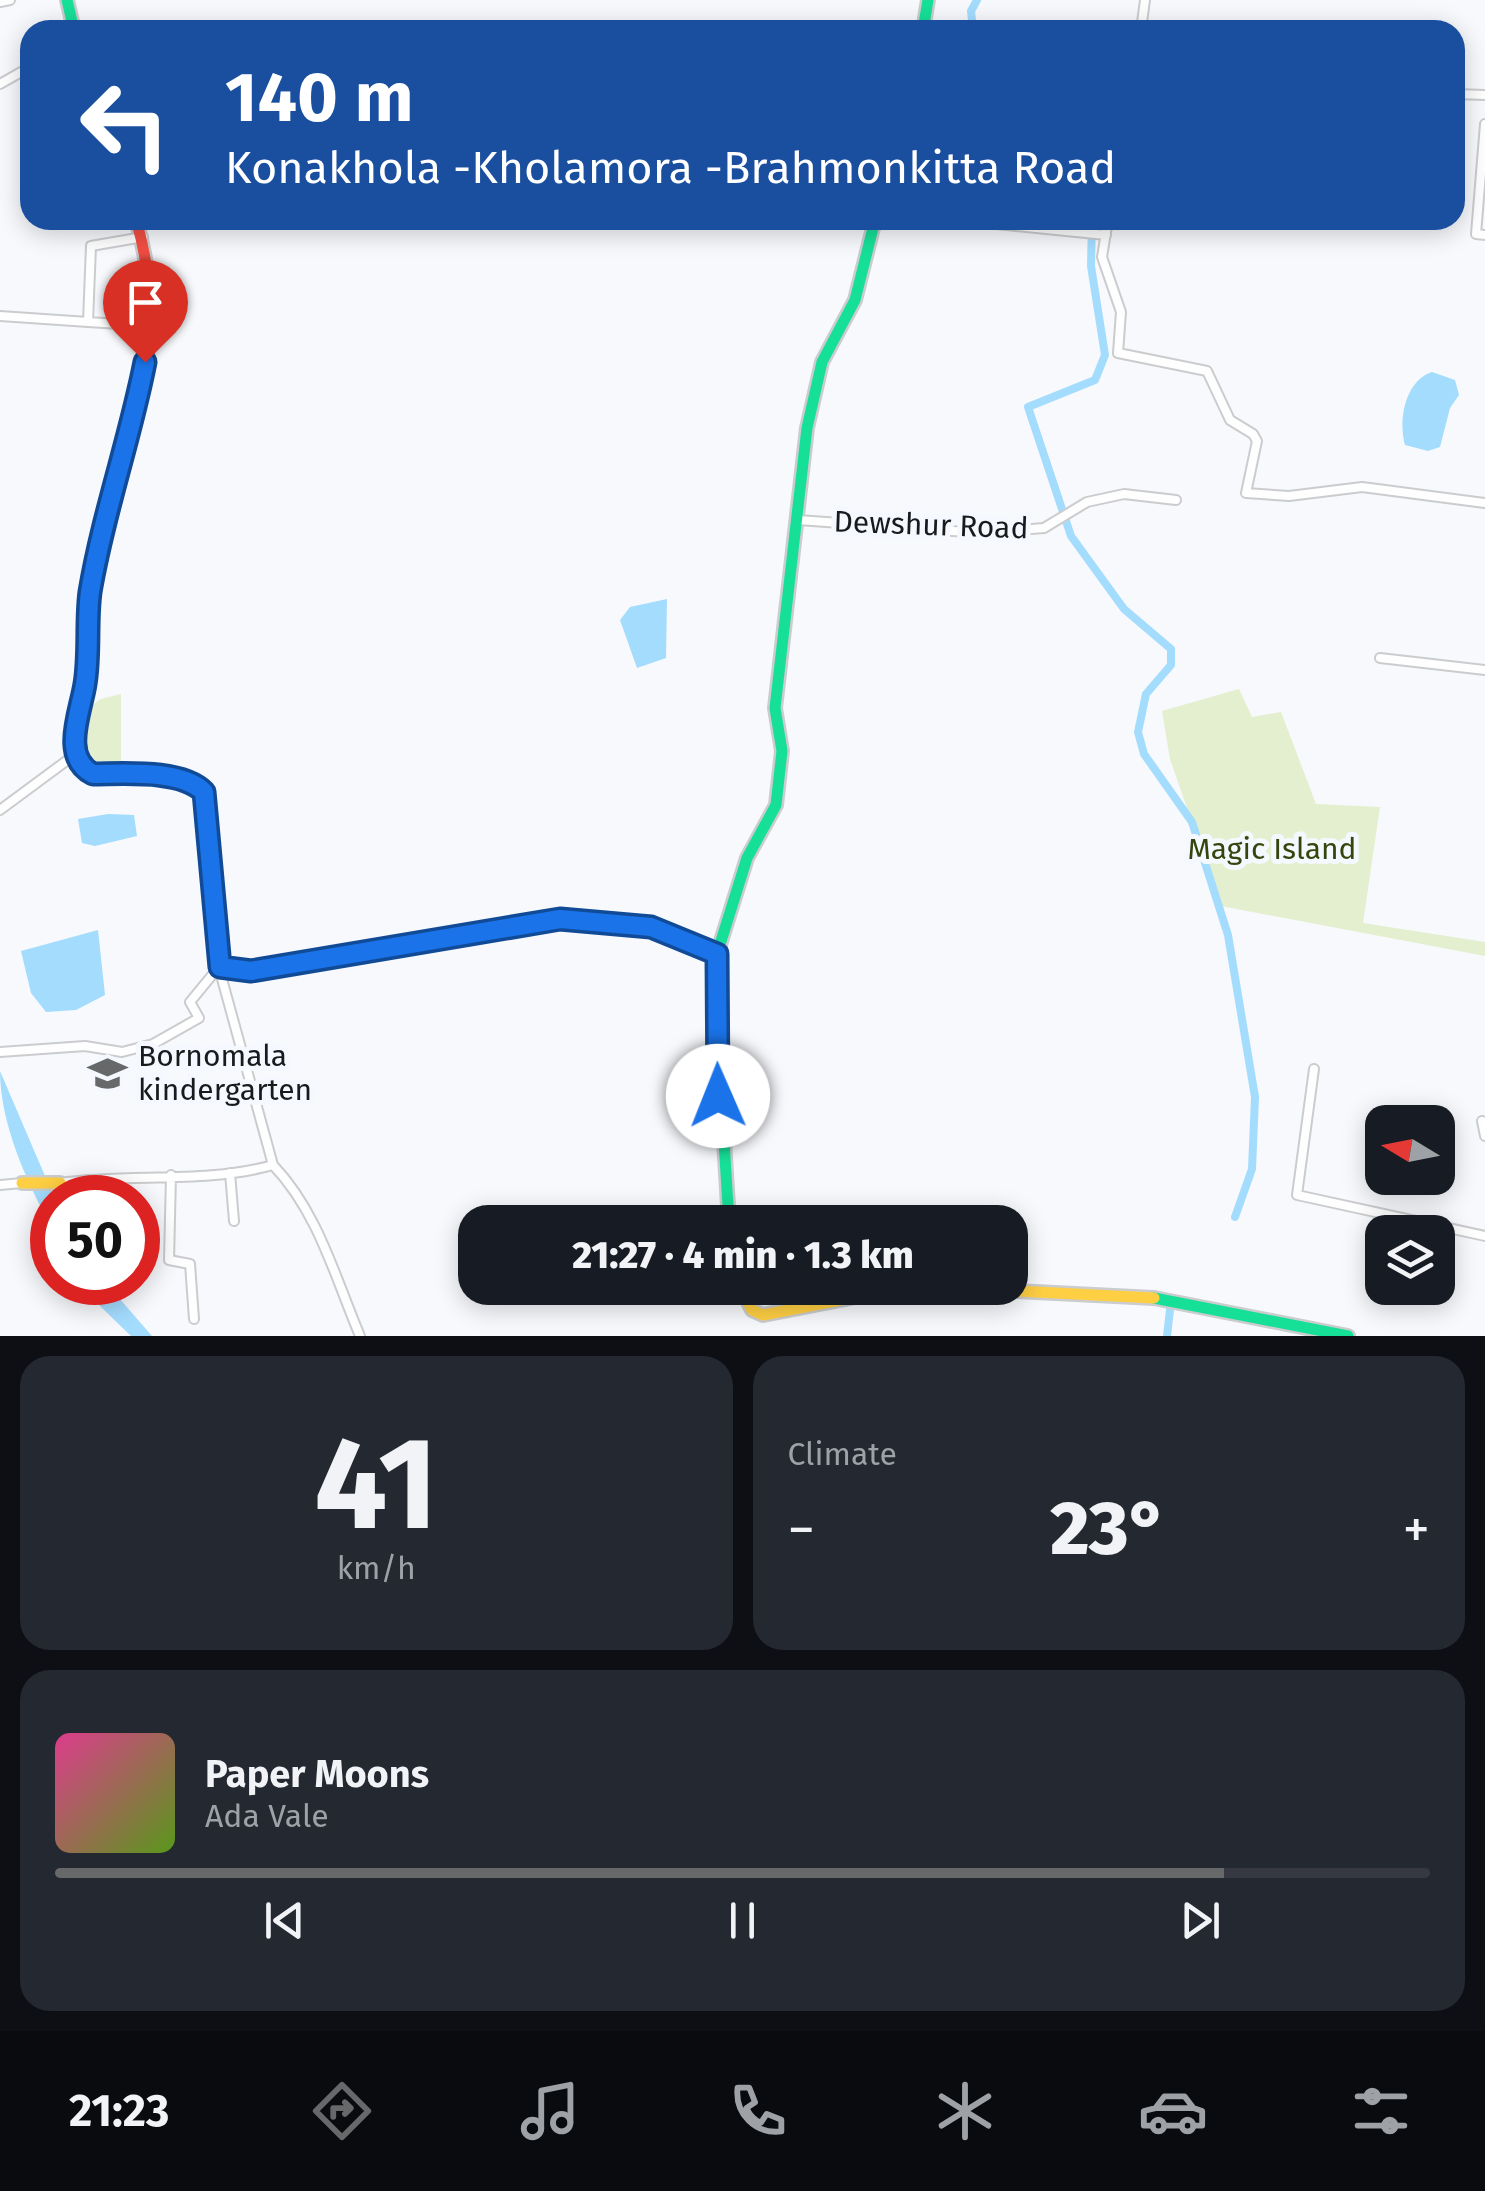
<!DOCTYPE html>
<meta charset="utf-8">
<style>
body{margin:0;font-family:"Fira Sans",sans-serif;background:#242831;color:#f1f3f6;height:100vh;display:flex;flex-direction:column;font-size:38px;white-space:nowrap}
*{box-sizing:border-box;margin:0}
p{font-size:32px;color:#9ea1a6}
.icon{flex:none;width:55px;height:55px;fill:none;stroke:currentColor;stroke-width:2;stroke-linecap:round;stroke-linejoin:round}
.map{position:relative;height:1336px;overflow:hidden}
.panel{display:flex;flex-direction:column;gap:20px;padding:20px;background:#0d0f14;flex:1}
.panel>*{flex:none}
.top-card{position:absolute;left:20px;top:20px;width:1445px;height:210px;border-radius:30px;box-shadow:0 5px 25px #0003;background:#1a4fa0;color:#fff;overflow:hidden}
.needle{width:65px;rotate:280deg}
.tools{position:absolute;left:1365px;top:1105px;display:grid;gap:20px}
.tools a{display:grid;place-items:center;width:90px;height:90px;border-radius:20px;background:#171b24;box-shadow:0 5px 25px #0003;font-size:50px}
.speed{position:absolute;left:30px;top:1175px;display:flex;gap:20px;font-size:50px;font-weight:700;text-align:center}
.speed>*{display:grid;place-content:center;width:130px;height:130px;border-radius:50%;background:#171b24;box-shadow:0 5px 25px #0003;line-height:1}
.speed .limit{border:15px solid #d22;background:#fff;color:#111}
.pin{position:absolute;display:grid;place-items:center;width:85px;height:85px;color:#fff;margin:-102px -42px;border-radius:50% 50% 50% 0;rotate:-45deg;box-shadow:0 0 10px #0007}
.pin .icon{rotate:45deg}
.me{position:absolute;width:110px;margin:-55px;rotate:359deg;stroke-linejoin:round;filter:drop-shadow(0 0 8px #0008)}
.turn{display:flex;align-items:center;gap:35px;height:210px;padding:0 40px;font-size:45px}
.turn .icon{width:130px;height:130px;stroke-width:2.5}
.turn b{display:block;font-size:70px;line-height:85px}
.big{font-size:75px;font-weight:800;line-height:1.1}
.panel .tile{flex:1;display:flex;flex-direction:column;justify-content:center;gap:15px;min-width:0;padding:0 35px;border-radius:30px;background:#242831}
.panel .dial{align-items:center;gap:0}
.dial b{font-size:130px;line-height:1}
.song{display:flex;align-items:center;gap:30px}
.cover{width:120px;height:120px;border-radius:15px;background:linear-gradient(135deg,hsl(330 70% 55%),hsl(90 70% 35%))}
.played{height:10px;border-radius:5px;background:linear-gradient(90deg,#67686a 85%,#363941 85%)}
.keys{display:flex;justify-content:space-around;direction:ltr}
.heat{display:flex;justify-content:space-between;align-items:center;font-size:55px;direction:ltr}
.panel .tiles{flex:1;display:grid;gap:20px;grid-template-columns:1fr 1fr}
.tile:last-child{grid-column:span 2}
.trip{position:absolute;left:458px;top:1205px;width:570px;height:100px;border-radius:30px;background:#171b24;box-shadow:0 5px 25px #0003;font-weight:800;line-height:100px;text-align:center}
.menu{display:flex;height:160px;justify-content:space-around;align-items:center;background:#090b0e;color:#9ea1a6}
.menu .icon{width:70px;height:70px}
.menu .on{color:#67686a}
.menu b{font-size:45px;color:#f1f3f6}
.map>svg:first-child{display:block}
.green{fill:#e3efcf}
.water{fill:#a4dcfe}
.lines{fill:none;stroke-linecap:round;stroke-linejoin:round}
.canal{stroke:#a4dcfe;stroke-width:8}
.street-casing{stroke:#cbccce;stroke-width:12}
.fast-casing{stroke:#cbccce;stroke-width:16}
.slow-casing{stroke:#cbccce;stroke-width:16}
.jam-casing{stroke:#cbccce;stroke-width:16}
.street{stroke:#fefeff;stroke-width:8}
.fast{stroke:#16e098;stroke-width:11}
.slow{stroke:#ffcf43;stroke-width:11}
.jam{stroke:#f24e42;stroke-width:11}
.route-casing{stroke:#114b97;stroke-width:25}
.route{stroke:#1a73e8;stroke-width:18}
.labels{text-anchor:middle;stroke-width:10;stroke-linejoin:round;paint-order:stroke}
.street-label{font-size:30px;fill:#191a1c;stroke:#f5f8fe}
.park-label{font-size:30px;fill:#35450e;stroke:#f5f8fe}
.poi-label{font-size:30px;fill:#191a1c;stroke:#f5f8fe;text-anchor:start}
</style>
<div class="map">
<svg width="1485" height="1336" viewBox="0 0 1485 1336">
<rect width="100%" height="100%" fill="#f7f9fc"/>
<path class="green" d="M1239,689L1252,717L1281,712L1316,804L1380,807L1363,923L1485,942V956L1221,906L1170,759L1162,711Z
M121,694V767H96L78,752L76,716L101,699Z"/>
<path class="water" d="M1432,372L1455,380L1459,395L1450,408L1440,447L1428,451L1405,445C1398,420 1405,381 1432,372Z
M667,599L666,658L637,668L620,620L630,607Z
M108,814L134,815L137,836L95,846L82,843L78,819Z
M98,930L105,995L76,1010L46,1012L31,993L21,951Z
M0,1071L54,1197L52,1228C27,1183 0,1123 0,1071Z
M84,1283H106L152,1336H131L100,1306Z"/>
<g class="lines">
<path class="canal" d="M973,30L971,11L977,0
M1092,220L1091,266L1105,355L1095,380L1028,407L1071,536L1124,609L1171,649V665L1146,694L1138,732L1144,754L1192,822L1228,935L1255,1097L1252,1169L1235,1217
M1167,1336L1171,1301"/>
<defs>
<path id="street" d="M0,2L10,0
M1141,30L1145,0
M0,84L30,67
M1455,94L1485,95
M1485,124L1476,234L1485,235
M957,220L1106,235
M1108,220L1102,257L1121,312L1118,353L1207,371L1230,420L1253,434L1257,441L1246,493L1289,496L1362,487L1485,503
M143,237L91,246L88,322L152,326
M0,316L88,322
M798,520L981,533L1044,528L1087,502L1124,494L1176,500
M1380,658L1485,670
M0,810L77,753
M219,968L273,1165C318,1212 335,1277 360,1336
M0,1052L85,1046L122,1052L153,1044L199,1018L190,1002L218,968
M1314,1069L1297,1195L1485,1236
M1482,1121L1485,1136
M230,1173L234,1221
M171,1175L169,1260L190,1264L194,1319
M60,1183C130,1173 205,1184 273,1165
M0,1185L22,1183"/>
<path id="fast" d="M67,0L74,30
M923,30L928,0
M125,461L89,601L86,681L76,733L83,769L93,774L167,776L204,792L220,967L251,971L431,941
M717,954L747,858L776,805L782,751L775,708L807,428L822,362L855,300L875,220
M718,1044L729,1222
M1154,1298L1348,1336"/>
<path id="slow" d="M431,941L560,919L651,927L717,954L718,1044
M22,1183H60
M741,1288L752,1310L763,1315L876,1293L977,1289L1154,1298"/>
<path id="jam" d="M125,461C148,379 161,302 136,220"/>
</defs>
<use href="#street" class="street-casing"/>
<use href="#fast" class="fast-casing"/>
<use href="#slow" class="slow-casing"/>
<use href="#jam" class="jam-casing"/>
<use href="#street" class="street"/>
<use href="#fast" class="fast"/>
<use href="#slow" class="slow"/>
<use href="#jam" class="jam"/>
</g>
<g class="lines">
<defs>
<path id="route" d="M145,362C130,439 103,514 90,592C86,622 90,654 85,684C81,711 60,757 93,774C124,774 181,769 204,792L220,967L251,971L560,919L651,927L717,954L718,1096"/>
</defs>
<use href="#route" class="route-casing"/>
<use href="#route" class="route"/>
</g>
<defs>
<symbol id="school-bare" viewBox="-9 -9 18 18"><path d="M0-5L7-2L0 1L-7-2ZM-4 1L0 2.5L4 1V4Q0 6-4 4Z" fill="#67686a" stroke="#f5f8fe" stroke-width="2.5" paint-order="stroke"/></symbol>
</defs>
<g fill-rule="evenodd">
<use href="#school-bare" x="80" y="1046" width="55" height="55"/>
</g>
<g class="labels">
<g class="street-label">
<text transform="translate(931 525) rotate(2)" y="10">Dewshur Road</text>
</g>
<g class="park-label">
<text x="1272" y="859">Magic Island</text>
</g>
<g class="poi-label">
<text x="138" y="1066">Bornomala<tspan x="138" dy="34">kindergarten</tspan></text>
</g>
</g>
</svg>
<div class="tools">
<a><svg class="needle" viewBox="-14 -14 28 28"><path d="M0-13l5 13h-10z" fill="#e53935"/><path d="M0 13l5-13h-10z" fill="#9ea1a6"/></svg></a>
<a><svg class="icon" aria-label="layers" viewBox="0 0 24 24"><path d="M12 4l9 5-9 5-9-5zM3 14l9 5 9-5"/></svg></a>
</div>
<div class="speed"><div class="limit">50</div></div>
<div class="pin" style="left:145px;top:362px;background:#d93025"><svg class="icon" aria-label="arrive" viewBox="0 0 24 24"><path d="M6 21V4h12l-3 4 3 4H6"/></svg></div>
<svg class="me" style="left:718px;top:1096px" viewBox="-20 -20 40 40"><circle r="19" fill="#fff"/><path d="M0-13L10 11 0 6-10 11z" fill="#1a73e8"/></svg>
<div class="trip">21:27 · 4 min · 1.3 km</div>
<div class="top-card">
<div class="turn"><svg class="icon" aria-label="left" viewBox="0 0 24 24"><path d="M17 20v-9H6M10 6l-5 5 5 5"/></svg><div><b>140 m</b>Konakhola -Kholamora -Brahmonkitta Road</div></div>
</div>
</div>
<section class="panel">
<div class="tiles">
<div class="tile dial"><b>41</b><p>km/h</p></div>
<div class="tile"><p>Climate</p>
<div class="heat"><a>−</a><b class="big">23°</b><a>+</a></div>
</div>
<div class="tile">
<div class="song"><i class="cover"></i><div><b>Paper Moons</b><p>Ada Vale</p></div></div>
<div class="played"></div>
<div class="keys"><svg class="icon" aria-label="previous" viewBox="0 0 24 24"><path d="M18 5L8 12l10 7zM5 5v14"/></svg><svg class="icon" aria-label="pause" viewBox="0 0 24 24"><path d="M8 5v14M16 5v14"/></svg><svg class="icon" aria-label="next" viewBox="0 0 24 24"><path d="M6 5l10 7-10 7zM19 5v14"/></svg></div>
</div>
</div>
</section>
<nav class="menu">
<b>21:23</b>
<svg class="icon on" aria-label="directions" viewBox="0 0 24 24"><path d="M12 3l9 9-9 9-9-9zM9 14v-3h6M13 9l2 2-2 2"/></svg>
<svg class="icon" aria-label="music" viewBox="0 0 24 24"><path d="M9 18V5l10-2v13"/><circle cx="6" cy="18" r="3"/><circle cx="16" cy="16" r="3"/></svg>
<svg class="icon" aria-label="phone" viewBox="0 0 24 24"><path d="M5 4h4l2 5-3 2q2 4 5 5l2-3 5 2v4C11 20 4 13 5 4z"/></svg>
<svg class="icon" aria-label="climate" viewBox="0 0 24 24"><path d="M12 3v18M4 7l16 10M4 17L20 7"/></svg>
<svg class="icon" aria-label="car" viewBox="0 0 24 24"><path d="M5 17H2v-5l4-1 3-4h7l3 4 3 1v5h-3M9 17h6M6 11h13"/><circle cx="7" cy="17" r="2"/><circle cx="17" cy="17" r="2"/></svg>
<svg class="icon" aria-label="filters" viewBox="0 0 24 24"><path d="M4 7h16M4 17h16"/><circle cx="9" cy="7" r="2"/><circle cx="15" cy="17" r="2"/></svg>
</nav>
